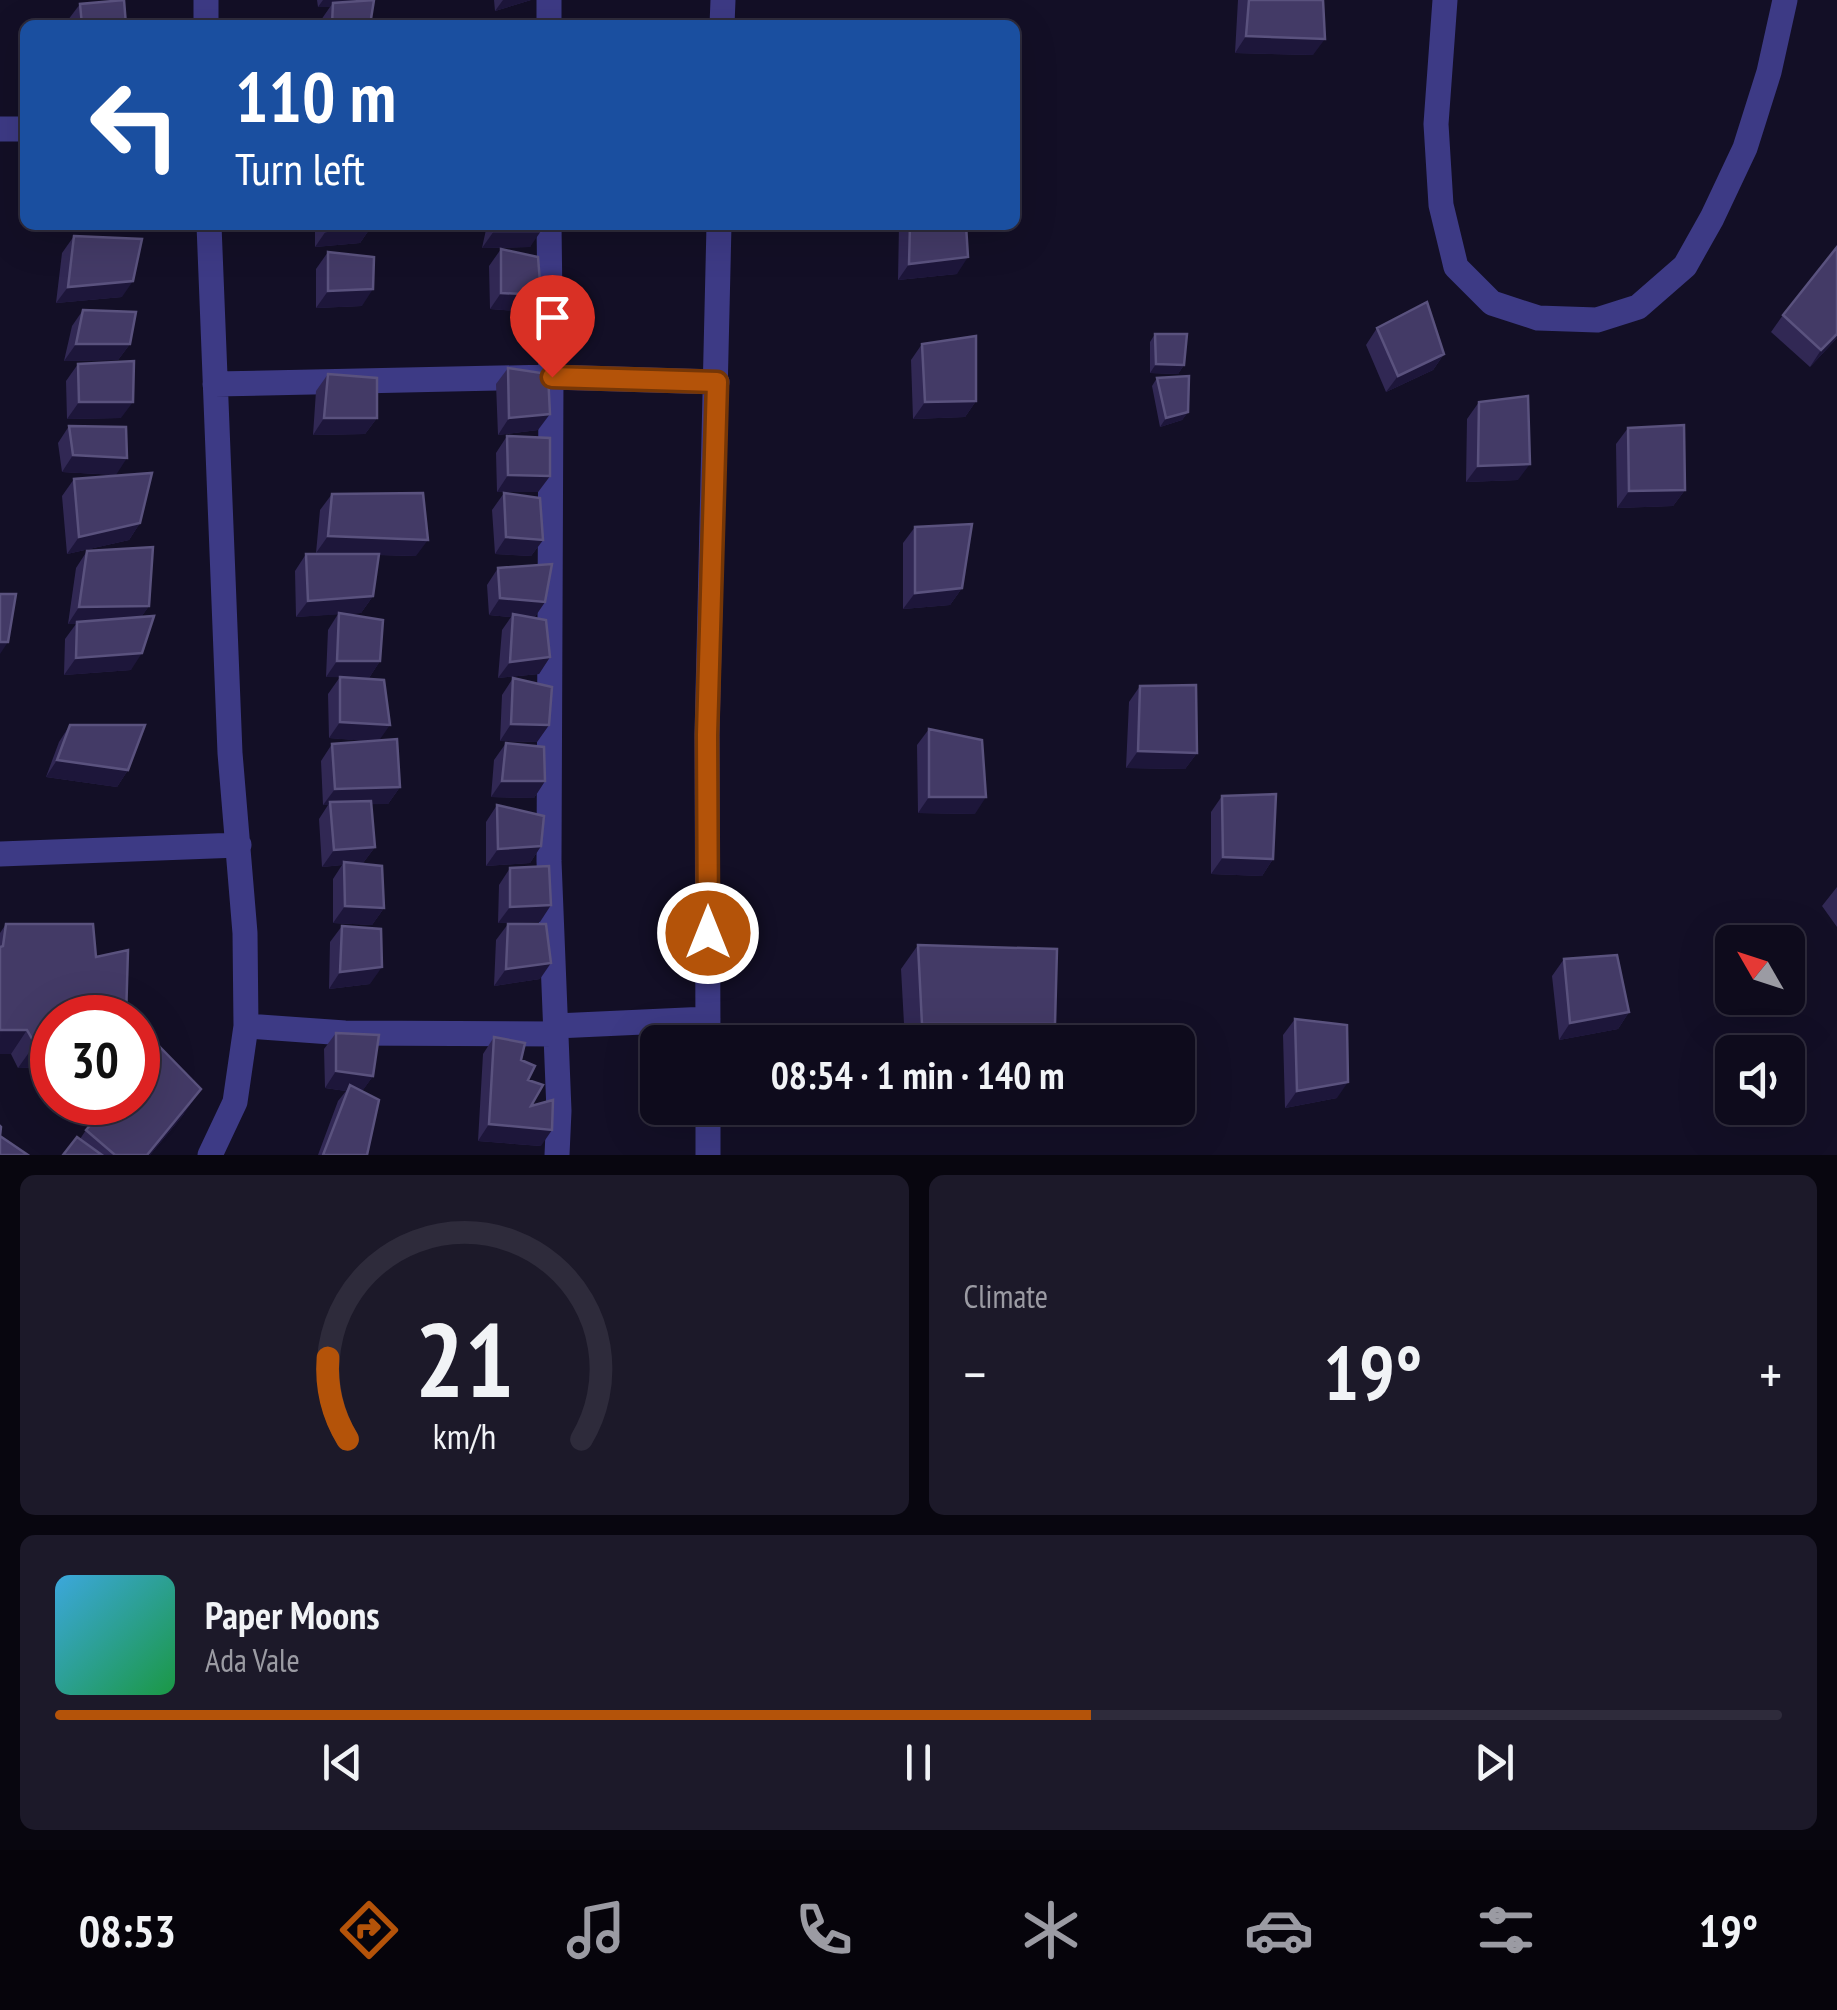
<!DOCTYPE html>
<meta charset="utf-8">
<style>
body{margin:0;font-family:"PT Sans Narrow",sans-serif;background:#1c1929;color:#f1f3f6;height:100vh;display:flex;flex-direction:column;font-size:38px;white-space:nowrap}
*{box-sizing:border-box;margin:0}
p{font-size:32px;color:#9b9ba3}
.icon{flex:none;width:55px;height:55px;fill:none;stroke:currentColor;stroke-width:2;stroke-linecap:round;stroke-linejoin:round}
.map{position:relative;height:1155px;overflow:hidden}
.details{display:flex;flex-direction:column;gap:20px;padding:20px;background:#08060f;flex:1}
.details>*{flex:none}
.top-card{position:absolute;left:20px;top:20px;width:1000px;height:210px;border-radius:15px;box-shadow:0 10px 40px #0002,0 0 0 2px #2e2b3b;background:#1a4fa0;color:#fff;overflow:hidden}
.needle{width:65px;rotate:309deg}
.tools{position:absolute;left:1715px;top:925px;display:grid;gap:20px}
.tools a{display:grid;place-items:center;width:90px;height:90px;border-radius:15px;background:#0e0b1c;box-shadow:0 10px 40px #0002,0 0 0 2px #2e2b3b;font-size:50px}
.speed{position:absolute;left:30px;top:995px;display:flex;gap:20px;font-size:50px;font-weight:700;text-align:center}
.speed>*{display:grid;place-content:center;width:130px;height:130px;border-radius:50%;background:#0e0b1c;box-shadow:0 10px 40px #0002,0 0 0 2px #2e2b3b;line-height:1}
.speed .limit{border:15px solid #d22;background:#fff;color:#111}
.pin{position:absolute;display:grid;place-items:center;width:85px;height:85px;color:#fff;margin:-102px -42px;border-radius:50% 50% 50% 0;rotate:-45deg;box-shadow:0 0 10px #0007}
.pin .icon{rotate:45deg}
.me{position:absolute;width:110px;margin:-55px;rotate:0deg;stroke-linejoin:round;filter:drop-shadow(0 0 8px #0008)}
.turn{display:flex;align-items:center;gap:35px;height:210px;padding:0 50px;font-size:45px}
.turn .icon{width:130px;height:130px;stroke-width:2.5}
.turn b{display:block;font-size:70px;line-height:85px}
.big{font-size:75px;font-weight:700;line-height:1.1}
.details .tile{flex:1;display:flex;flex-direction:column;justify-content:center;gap:15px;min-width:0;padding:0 35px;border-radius:15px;background:#1c1929}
.details .dial{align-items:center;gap:0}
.dial svg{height:260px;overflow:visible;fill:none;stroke:#2e2b3b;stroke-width:7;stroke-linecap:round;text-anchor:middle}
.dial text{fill:#f1f3f6;stroke:none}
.song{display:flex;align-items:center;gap:30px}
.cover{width:120px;height:120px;border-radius:15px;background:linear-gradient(135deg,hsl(200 70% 55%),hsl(140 70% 35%))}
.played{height:10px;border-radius:5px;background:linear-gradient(90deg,#b45309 60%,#2e2b3b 60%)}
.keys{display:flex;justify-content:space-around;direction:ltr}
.heat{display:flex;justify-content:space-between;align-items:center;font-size:55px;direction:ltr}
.details .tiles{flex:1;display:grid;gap:20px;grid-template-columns:1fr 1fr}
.tile:last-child{grid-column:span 2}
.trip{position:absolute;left:640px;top:1025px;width:555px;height:100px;border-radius:15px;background:#0e0b1c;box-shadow:0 10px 40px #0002,0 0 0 2px #2e2b3b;font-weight:700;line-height:100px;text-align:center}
.dock{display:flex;height:160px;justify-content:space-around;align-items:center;background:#06040b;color:#9b9ba3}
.dock .icon{width:70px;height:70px}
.dock .current{color:#b45309}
.dock b{font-size:45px;color:#f1f3f6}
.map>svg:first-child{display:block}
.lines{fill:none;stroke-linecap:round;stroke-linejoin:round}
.minor{stroke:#3d3a85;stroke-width:25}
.wall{fill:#312854}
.shaded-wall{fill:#1d163a}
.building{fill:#433a66;stroke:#5a527e;stroke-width:2.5}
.route-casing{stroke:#753606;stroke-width:25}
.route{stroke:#b45309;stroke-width:18}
</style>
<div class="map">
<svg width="1837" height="1155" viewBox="0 0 1837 1155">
<rect width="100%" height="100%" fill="#130f26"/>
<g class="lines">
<path class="minor" d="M1445,0L1436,124L1441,205L1456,267L1492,303L1538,318L1597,320L1638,307L1685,266L1712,218L1745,148L1769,72L1785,0
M206,25V0
M549,25V0
M722,25L723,0
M0,129H25
M209,225L230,753L245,933L246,1026L235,1102L210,1155
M549,225L551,377L549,861L559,1111L557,1155
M215,384L551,377L717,382
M0,854L239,845
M246,1026L345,1033L556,1034
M556,1026L708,1019
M708,1042L707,735L719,225
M708,1108V1155"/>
</g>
<path class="wall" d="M317,0H362L361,1L370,25H321V20L330,7H318Z
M494,0H531L495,11Z
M1238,0H1323L1313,55L1235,53Z
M80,4L126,25H69L68,20Z
M315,225H371V227L360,243L315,247Z
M487,225H541L530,247L482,248Z
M899,225H966L957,274L898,280Z
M74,236L122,297L56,303L62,253Z
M501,249L541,295L530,312L490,309L489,266Z
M328,252L362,306L316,308V269Z
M83,310L130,344L118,360L64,361L72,326Z
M1783,315L1837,338L1810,367L1771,332Z
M1377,328L1444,354L1433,370L1386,392L1366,345Z
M1155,334L1184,365L1178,374L1150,373V342Z
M922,344L976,401L965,417L913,419L911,360Z
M78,364L121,418L67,419L66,381Z
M508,368L538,430L498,435L496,384Z
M328,374L377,418L365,434L313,435L316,391Z
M1157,378L1188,412L1182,420L1160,427L1152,386Z
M1479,402L1518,480L1466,482L1467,419Z
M69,426L116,475L62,472L58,443Z
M1628,428L1685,490L1673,506L1617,508L1616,444Z
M507,436L550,476L538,492H497L496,453Z
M74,479L140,523L129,540L67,554L62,496Z
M504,493L543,540L531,556L495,554L492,510Z
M332,494L416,556L378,555L373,596L361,613L345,614L380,661L369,678L342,677L379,740L400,787L388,804H371L375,847L363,863L357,864L384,908L372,925L333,923V879L342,865L322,867L319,819L328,805H323L321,761L332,744L370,741L329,738L328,694L340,677H326L328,630L338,614L296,617L295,571L306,554H357L316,553L320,510Z
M915,527L962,588L950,605L903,609V543Z
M87,551L149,606L141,617L131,670L64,675L65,639L76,624H68L76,568Z
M498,568L545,602L534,618L550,657L539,674L498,678L502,630L511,617L489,615L487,585Z
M513,678L549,725L537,742L500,741L502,695Z
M1140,686L1197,753L1185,769L1126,768L1129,702Z
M70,725L128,770L117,787L46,777L59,742Z
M929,729L975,814L918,813L917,745Z
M506,743L545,781L534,798L491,797L494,760Z
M1222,796L1273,859L1262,876L1211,874V812Z
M497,805L541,846L530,863L486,866V822Z
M510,868L540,922L498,923L499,885Z
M1837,887V927L1822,906Z
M6,924L52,1018V1062L49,1067L18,1068L11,1054H0V933Z
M508,924L540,979L494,986L496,940Z
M342,926L370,984L329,989L330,942Z
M918,945L1055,1024L1042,1042H905L901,969Z
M1564,959L1629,1012L1618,1029L1559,1040L1552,976Z
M1295,1019L1337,1098L1285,1108L1283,1035Z
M336,1033L373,1076L362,1091L367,1155H318L338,1101L346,1091L325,1088L324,1049Z
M494,1037L521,1060L528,1080L531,1106L541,1146L478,1141L483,1054Z
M1061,1108H1094V1117L1089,1125L1062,1126Z
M184,1114L150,1155H63L80,1139L86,1130Z"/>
<path class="shaded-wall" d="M323,0H362L356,7L333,3L330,7H318Z
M503,0H531L495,11Z
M1246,36L1325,39L1313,55L1235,53Z
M371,227L360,243L315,247L326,231Z
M494,231H541L530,247L482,248Z
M968,257L957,274L898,280L909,264Z
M133,281L122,297L56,303L68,287Z
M373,289L362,306L316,308L328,291Z
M501,293L541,295L530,312L490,309Z
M1837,334V338L1810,367L1821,350Z
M76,344H130L118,360L64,361Z
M1444,354L1433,370L1386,392L1398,376Z
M1156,364L1184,365L1178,374L1150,373Z
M976,401L965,417L913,419L925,402Z
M79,402H133L121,418L67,419Z
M1188,412L1182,420L1160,427L1166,418Z
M550,414L538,430L498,435L509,418Z
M324,418H377L365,434L313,435Z
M73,455L127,458L116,475L62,472Z
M1530,464L1518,480L1466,482L1478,466Z
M508,475L550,476L538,492H497Z
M1685,490L1673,506L1617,508L1629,491Z
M140,523L129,540L67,554L79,537Z
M328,536L428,540L416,556L316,553Z
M506,537L543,540L531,556L495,554Z
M962,588L950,605L903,609L915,593Z
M373,596L361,613L296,617L308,601Z
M500,598L545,602L534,618L513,614L511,617L489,615Z
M149,606L137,623L68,624L79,607Z
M0,642H8L0,654Z
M142,653L131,670L64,675L76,658Z
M550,657L539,674L498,678L510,662Z
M337,661H380L369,678L326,677Z
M340,722L390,725L378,742L329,738Z
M511,724L549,725L537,742L500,741Z
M1138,751L1197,753L1185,769L1126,768Z
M57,760L128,770L117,787L46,777Z
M502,781H545L534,798L491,797Z
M400,787L388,804L331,805L330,802L328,805H323L335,789Z
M929,797H986L975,814L918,813Z
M541,846L530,863L486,866L498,849Z
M375,847L363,863L344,865V862L342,865L322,867L334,850Z
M1223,857L1273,859L1262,876L1211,874Z
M551,905L540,922L498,923L510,907Z
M345,906L384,908L372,925L333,923Z
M551,963L540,979L494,986L506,969Z
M382,967L370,984L329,989L340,972Z
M1629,1012L1618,1029L1559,1040L1570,1023Z
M922,1024H1055L1042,1042H909Z
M0,1030H27L11,1054H0Z
M52,1043V1062L49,1067L18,1068L35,1044Z
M336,1071L373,1076L361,1093L350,1085L346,1091L325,1088Z
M1348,1082L1337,1098L1285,1108L1297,1091Z
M201,1089L184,1114L150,1155H147Z
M1094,1117L1089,1125L1062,1126L1067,1118Z
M489,1124L552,1130L541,1146L478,1141Z"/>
<path class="building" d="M124,0L126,25H82L80,4Z
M374,0L370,25H332L333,3Z
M1249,0H1323L1325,39L1246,36Z
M326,225H371V227L326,231Z
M495,225H541V231H494Z
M910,225H966L968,257L909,264Z
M74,236L142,239L133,281L68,287Z
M1837,247V334L1821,350L1783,315Z
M501,249L538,257L541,295L501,293Z
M328,252L374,257L373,289L328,291Z
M1427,302L1444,354L1398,376L1377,328Z
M83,310L136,312L130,344H76Z
M1155,334H1187L1184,365L1156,364Z
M976,336V401L925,402L922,344Z
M134,361L133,402H79L78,364Z
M508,368L548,374L550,414L509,418Z
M328,374L377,378V418H324Z
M1189,376L1188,412L1166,418L1157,378Z
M1528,396L1530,464L1478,466L1479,402Z
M1684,425L1685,490L1629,491L1628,428Z
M69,426L126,427L127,458L73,455Z
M507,436L550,438V476L508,475Z
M152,473L140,523L79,537L74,479Z
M423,493L428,540L328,536L332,494Z
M504,493L540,498L543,540L506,537Z
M972,524L962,588L915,593V527Z
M153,547L149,606L79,607L87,551Z
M306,554H379L373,596L308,601Z
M552,564L545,602L500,598L498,568Z
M0,594H16L8,642H0Z
M339,613L383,620L380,661H337Z
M513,614L546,620L550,657L510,662Z
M154,616L142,653L76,658L77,622Z
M340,677L384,680L390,725L340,722Z
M513,678L552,687L549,725L511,724Z
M1196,685L1197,753L1138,751L1140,686Z
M70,725H145L128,770L57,760Z
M929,729L982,740L986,797H929Z
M397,739L400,787L335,789L332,744Z
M506,743L544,747L545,781H502Z
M1276,794L1273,859L1223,857L1222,796Z
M371,801L375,847L334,850L330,802Z
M497,805L544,816L541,846L498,849Z
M344,862L382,866L384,908L345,906Z
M549,866L551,905L510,907V868Z
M6,924H93L96,957L128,950L126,1018H52V1043L35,1044L27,1030H0V947L3,946Z
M508,924H546L551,963L506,969Z
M342,926L381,929L382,967L340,972Z
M918,945L1057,949L1055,1024H922Z
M1617,955L1629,1012L1570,1023L1564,959Z
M1295,1019L1347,1025L1348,1082L1297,1091Z
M336,1033L379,1035L373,1076L336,1071Z
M494,1037L525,1043L521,1060L535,1066L528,1080L543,1085L531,1106L553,1100L552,1130L489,1124Z
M158,1045L201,1089L147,1155H115L86,1130L110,1102H138V1069Z
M350,1085L379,1100L367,1155H323Z
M1067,1108H1094V1117L1067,1118Z
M0,1126L1,1127L0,1136L28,1155H0Z
M77,1137L102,1155H63Z"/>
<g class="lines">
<defs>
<path id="route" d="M552,377L717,382L707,735L708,933"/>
</defs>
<use href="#route" class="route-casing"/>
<use href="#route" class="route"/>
</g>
</svg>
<div class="tools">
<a><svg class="needle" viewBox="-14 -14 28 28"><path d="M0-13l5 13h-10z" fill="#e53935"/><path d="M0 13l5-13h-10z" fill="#9b9ba3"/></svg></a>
<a><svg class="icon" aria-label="sound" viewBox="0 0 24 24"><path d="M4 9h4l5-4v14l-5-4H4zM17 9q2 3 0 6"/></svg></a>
</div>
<div class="speed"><div class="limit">30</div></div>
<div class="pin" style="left:552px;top:377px;background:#d93025"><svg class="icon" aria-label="arrive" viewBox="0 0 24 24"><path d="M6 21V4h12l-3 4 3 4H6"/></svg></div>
<svg class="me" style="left:708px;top:933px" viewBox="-20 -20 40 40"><circle r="17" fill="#b45309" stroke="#fff" stroke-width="3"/><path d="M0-11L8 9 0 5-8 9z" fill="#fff"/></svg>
<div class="trip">08:54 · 1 min · 140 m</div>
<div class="top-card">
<div class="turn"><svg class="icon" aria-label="left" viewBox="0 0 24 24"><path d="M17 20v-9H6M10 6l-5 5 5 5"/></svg><div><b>110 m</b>Turn left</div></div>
</div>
</div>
<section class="details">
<div class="tiles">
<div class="tile dial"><svg viewBox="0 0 100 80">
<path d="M14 69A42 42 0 1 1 86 69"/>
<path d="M14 69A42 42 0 0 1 8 44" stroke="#b45309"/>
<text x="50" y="56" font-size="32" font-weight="700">21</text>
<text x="50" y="72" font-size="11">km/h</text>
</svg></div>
<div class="tile"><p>Climate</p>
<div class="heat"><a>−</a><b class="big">19°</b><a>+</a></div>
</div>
<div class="tile">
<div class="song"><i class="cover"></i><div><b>Paper Moons</b><p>Ada Vale</p></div></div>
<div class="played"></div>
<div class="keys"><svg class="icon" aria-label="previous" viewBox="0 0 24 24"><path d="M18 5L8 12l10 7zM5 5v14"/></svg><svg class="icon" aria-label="pause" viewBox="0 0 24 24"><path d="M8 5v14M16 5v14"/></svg><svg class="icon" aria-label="next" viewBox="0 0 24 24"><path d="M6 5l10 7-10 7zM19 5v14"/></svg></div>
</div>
</div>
</section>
<nav class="dock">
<b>08:53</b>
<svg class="icon current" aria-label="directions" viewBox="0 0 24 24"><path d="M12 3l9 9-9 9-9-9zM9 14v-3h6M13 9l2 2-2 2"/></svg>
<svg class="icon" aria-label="music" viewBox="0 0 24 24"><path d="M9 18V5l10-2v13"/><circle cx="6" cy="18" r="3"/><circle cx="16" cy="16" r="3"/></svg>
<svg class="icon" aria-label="phone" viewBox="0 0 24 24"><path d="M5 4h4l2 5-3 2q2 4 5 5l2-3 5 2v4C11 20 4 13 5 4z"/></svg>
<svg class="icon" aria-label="climate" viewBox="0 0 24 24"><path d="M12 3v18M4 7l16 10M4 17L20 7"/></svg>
<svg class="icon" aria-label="car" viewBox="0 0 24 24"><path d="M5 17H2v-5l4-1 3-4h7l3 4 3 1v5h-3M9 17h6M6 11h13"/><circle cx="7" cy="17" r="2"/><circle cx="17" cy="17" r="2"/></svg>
<svg class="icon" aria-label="filters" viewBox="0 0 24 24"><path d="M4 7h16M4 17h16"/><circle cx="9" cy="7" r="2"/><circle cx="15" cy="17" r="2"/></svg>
<b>19°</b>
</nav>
